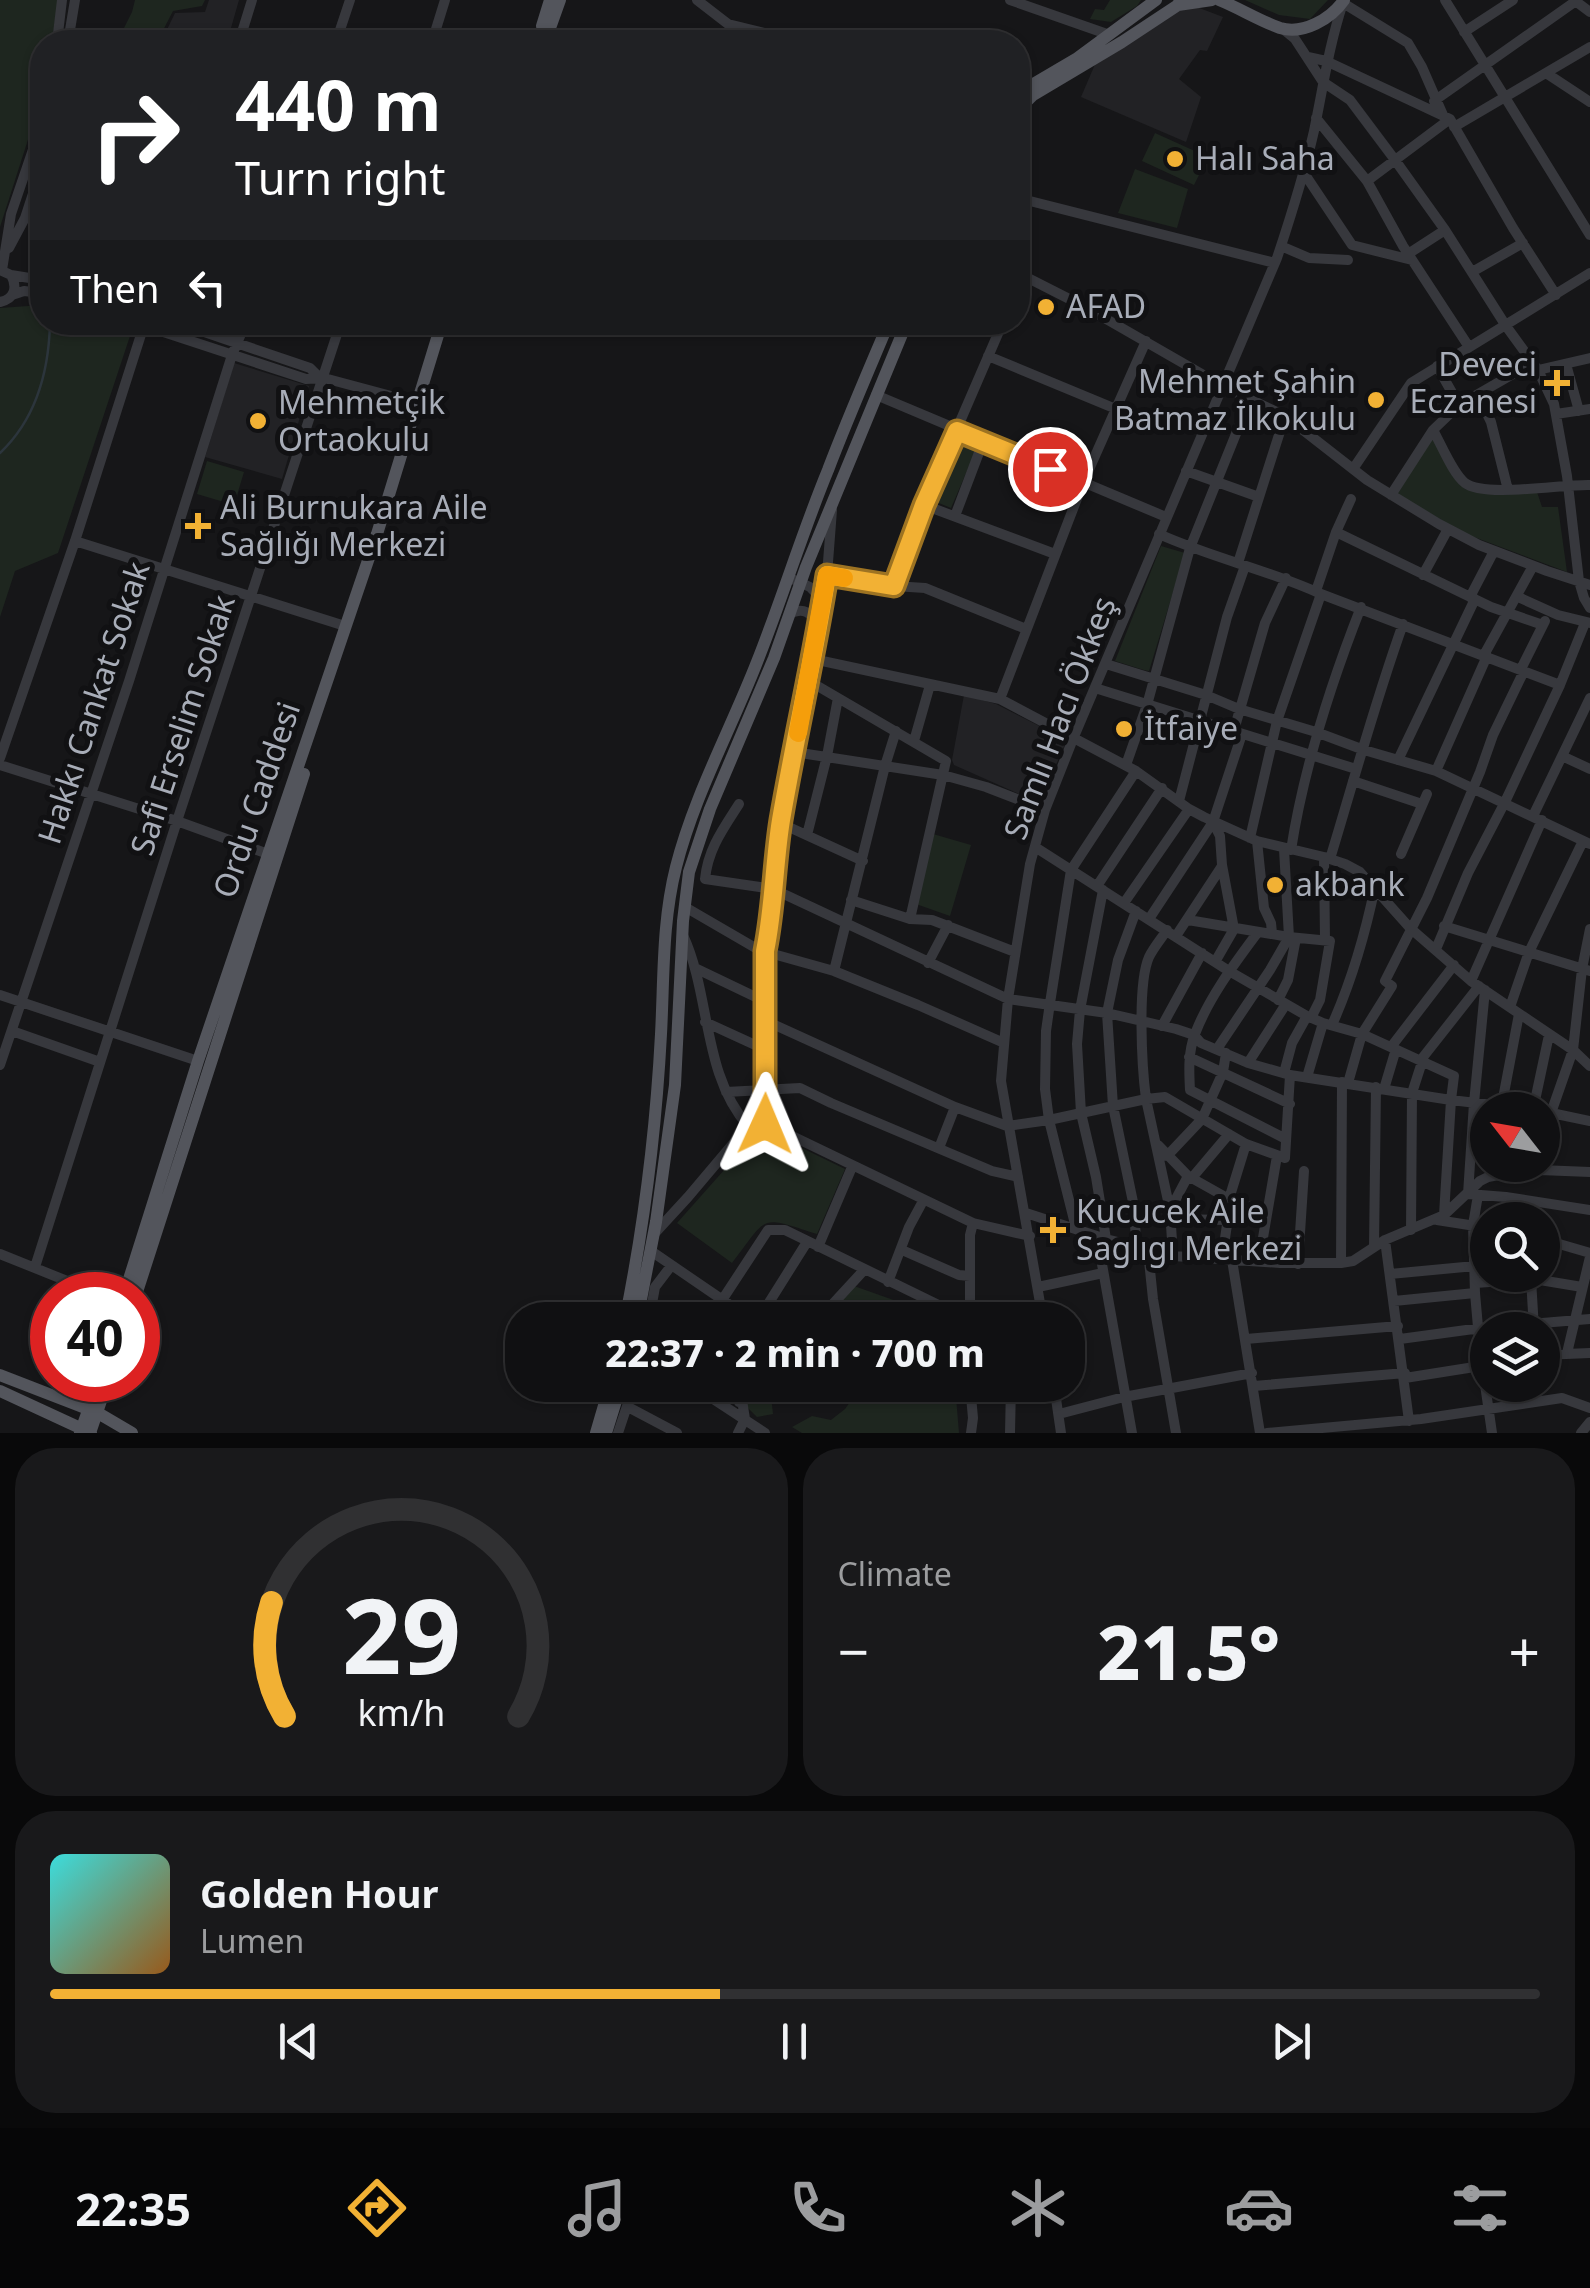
<!DOCTYPE html>
<meta charset="utf-8">
<style>
body{margin:0;font-family:"Noto Sans",sans-serif;background:#19191b;color:#f1f3f6;height:100vh;display:flex;flex-direction:column;font-size:38px;white-space:nowrap}
*{box-sizing:border-box;margin:0}
p{font-size:32px;color:#9c9d9f}
.icon{flex:none;width:55px;height:55px;fill:none;stroke:currentColor;stroke-width:2;stroke-linecap:round;stroke-linejoin:round}
.map{position:relative;height:1433px;overflow:hidden}
.details{display:flex;flex-direction:column;gap:15px;padding:15px;background:#09090a;flex:1}
.details>*{flex:none}
.hud{position:absolute;left:30px;top:30px;width:1000px;height:305px;border-radius:40px;box-shadow:0 2px 8px #0004,0 0 0 2px #303032;background:#202124;color:#fff;overflow:hidden}
.needle{width:65px;rotate:301deg}
.controls{position:absolute;left:1470px;top:1092px;display:grid;gap:20px}
.controls a{display:grid;place-items:center;width:90px;height:90px;border-radius:50%;background:#101012;box-shadow:0 2px 8px #0004,0 0 0 2px #303032;font-size:50px}
.speed{position:absolute;left:30px;top:1272px;display:flex;gap:20px;font-size:50px;font-weight:700;text-align:center}
.speed>*{display:grid;place-content:center;width:130px;height:130px;border-radius:50%;background:#101012;box-shadow:0 2px 8px #0004,0 0 0 2px #303032;line-height:1}
.speed .limit{border:15px solid #d22;background:#fff;color:#111}
.pin{position:absolute;display:grid;place-items:center;width:85px;height:85px;color:#fff;margin:-42px;border:5px solid #fff;border-radius:50%;box-shadow:0 2px 10px #0007}
.me{position:absolute;width:110px;margin:-55px;rotate:1deg;stroke-linejoin:round;filter:drop-shadow(0 0 8px #0008)}
.turn{display:flex;align-items:center;gap:35px;height:210px;padding:0 40px;font-size:45px}
.turn .icon{width:130px;height:130px;stroke-width:2.5}
.turn b{display:block;font-size:70px;line-height:85px}
.then{display:flex;align-items:center;height:95px;padding:0 40px;background:#0003;gap:20px;font-size:38px}
.big{font-size:75px;font-weight:800;line-height:1.1}
.details .card{flex:1;display:flex;flex-direction:column;justify-content:center;gap:15px;min-width:0;padding:0 35px;border-radius:40px;background:#19191b}
.details .dial{align-items:center;gap:0}
.dial svg{height:260px;overflow:visible;fill:none;stroke:#303032;stroke-width:7;stroke-linecap:round;text-anchor:middle}
.dial text{fill:#f1f3f6;stroke:none}
.song{display:flex;align-items:center;gap:30px}
.cover{width:120px;height:120px;border-radius:15px;background:linear-gradient(135deg,hsl(180 70% 55%),hsl(30 70% 35%))}
.played{height:10px;border-radius:5px;background:linear-gradient(90deg,#f2b134 45%,#303032 45%)}
.keys{display:flex;justify-content:space-around;direction:ltr}
.heat{display:flex;justify-content:space-between;align-items:center;font-size:55px;direction:ltr}
.details .tiles{flex:1;display:grid;gap:15px;grid-template-columns:1fr 1fr}
.card:last-child{grid-column:span 2}
.trip{position:absolute;left:505px;top:1302px;width:580px;height:100px;border-radius:40px;background:#101012;box-shadow:0 2px 8px #0004,0 0 0 2px #303032;font-weight:800;line-height:100px;text-align:center}
.menu{display:flex;height:160px;justify-content:space-around;align-items:center;background:#060607;color:#9c9d9f}
.menu .icon{width:70px;height:70px}
.menu .on{color:#f2b134}
.menu b{font-size:45px;color:#f1f3f6}
.map>svg:first-child{display:block}
.built{fill:#222225}
.green{fill:#1e261f}
.lines{fill:none;stroke-linecap:round;stroke-linejoin:round}
.stream{stroke:#2c353c;stroke-width:2.5}
.minor{stroke:#37383d;stroke-width:10}
.major{stroke:#53555c;stroke-width:12}
.route-casing{stroke:#9d7322;stroke-width:25}
.route{stroke:#f2b134;stroke-width:18}
.slow{stroke:#f59e0b;stroke-width:18}
.poi-dot{fill:#f2b134;stroke:#111113;stroke-width:4}
.labels{text-anchor:middle;stroke-width:10;stroke-linejoin:round;paint-order:stroke}
.poi-label{font-size:32px;fill:#a8adb8;stroke:#111113;text-anchor:start}
.street-label{font-size:32px;fill:#a8adb8;stroke:#111113}
</style>
<div class="map">
<svg width="1590" height="1433" viewBox="0 0 1590 1433">
<rect width="100%" height="100%" fill="#161618"/>
<path class="built" d="M209,0H239L227,42H161L175,13L205,12Z
M1181,1L1223,17L1207,51L1200,50L1179,79L1201,97L1186,142L1081,97L1099,55Z
M234,363L309,386L282,479L205,457Z
M964,695L996,704L1067,740L1039,803L954,765L952,760Z"/>
<path class="green" d="M0,0H58L52,42H42V96L0,227Z
M135,0H205L202,6L173,11L157,42H117L132,12Z
M1110,0H1141L1137,6L1111,22L1090,19L1095,9L1104,10Z
M1245,0H1328L1310,19L1279,15Z
M1155,133L1208,157L1194,185L1142,161Z
M1135,169L1188,189L1177,228L1118,213Z
M42,305V322L93,323L130,336L58,553L15,571L0,617V308Z
M1431,437L1437,443L1450,470L1465,489L1488,493L1537,492L1542,507H1558L1567,572L1466,534L1394,493Z
M954,440L976,450L951,508L929,499Z
M207,461L244,472L234,505L197,494Z
M1161,546L1185,553L1149,671L1144,670L1115,661Z
M933,834L971,845L950,916L916,904Z
M757,1133H771L845,1169L817,1234C758,1215 769,1215 732,1263L677,1223Z
M854,1286L947,1319L948,1320H848L839,1313L832,1320H822Z
M762,1385H779L771,1396L773,1414L757,1417L744,1404Z
M862,1385H955L959,1433H802L792,1427L812,1416L831,1420L845,1409Z"/>
<g class="lines">
<path class="stream" d="M0,453C37,418 49,371 50,322"/>
<path class="minor" d="M697,0L728,24L800,42
M1010,0L1107,34
M1445,0L1590,235
M1574,0L1590,12
M1284,30L1295,39L1323,82L1350,100L1395,160L1445,230L1506,326L1538,370L1554,404L1567,476L1579,581L1584,598L1590,608
M1464,32L1513,0
M57,42L62,0
M68,42L75,0
M239,42L252,0
M336,42L350,0
M432,42L445,0
M1308,57L1326,61L1450,119L1513,228L1556,295
M1546,73L1590,102
M1434,101L1576,1
M1316,118L1367,181L1403,246L1469,347
M1454,127L1590,47
M1304,173L1352,245L1412,260
M1367,181L1450,119
M1018,198L1275,263
M1281,246L1309,258L1348,260
M9,248L25,218L42,166
M1408,254L1445,230
M0,270L11,275L42,280
M2,270L11,214L42,123
M1472,272L1523,243
M1018,273L1087,308L1221,385L1285,416L1367,480L1439,524L1479,545L1547,571L1590,585
M12,295L24,291L42,293
M0,302C14,299 18,288 11,275
M133,322L306,379L324,378L421,404
M175,322L310,368L319,377
M988,356L1116,409
M1566,364L1579,411
M1437,366L1459,405
M1538,370L1590,358
M876,395L1166,517
M1478,395L1491,422L1508,490
M1556,414L1590,409
M1433,430C1441,444 1453,474 1465,483C1484,498 1563,484 1590,485
M1353,469L1411,383L1590,273
M1186,471L1259,497
M1391,495L1433,430L1459,405L1532,363
M924,505L1055,554
M955,516L983,442
M1336,532L1491,607L1543,625
M1159,534C1212,558 1269,570 1321,594L1560,685L1505,802L1468,873L1436,949
M75,541L345,626
M1238,563L1285,416
M827,575L894,586L925,588L1026,629
M1423,575L1448,529
M790,578L810,587L823,600
M894,586L924,505L1003,322
M1316,591L1336,532L1351,499
M1470,597L1494,551
M1518,597L1558,615L1590,623
M789,614C804,606 811,613 818,626
M1484,655L1533,566
M813,659L1000,699L1136,771L1189,809L1204,817L1257,841L1324,857L1345,864L1360,872L1410,928L1471,981L1573,1050L1590,1066
M1106,664L1206,695L1239,709L1316,732L1364,750L1436,771L1590,844
M1521,669L1545,621
M809,681L946,761L910,919
M1560,685L1585,623
M1095,688L1356,769
M1000,699L1083,483L1146,341
M1234,730L1265,623L1286,578
M896,731L885,766L834,971L918,1005L1004,1043
M914,741L930,685
M794,752L943,775L986,787L1045,810
M1562,756L1590,698
M0,758L75,541L145,322
M1398,760L1475,599
M0,765L177,821L268,854
M1126,765L1147,705L1190,548L1250,399
M1436,771L1487,656
M1353,781L1422,804
M1179,801L1227,617L1245,566
M739,804C723,829 708,849 705,879L773,889L1008,999L1107,1013L1176,1029L1194,1035L1201,1043L1248,1063L1290,1075L1451,1100L1535,1110
M1533,816L1562,756L1590,769
M1213,822L1220,836L1222,865L1234,929L1215,962
M780,823L863,861
M807,835L827,756L838,698
M1250,838L1277,721L1321,594
M1257,841L1264,908L1271,923L1272,933
M1035,847L1229,971L1307,1016L1323,1023L1362,1034L1454,1076L1451,1100L1444,1215
M1291,850C1304,766 1330,686 1361,607
M1401,854L1427,794
M1324,857L1325,940
M1330,859C1354,780 1375,702 1403,624
M1097,886L1162,788
M1103,890L1080,1010L1077,1044L1081,1113L1096,1177L1106,1239
M851,900L910,919L932,920L1015,952
M1124,903L1189,809
M685,907L759,950L834,971
M1136,911L1118,960L1107,1013L1113,1106L1133,1202L1137,1249
M1149,919L1213,822L1242,734
M1188,920L1289,937L1330,941L1320,1000L1311,1018
M1444,926L1590,971
M1167,930C1161,939 1154,947 1149,957C1137,984 1142,1068 1146,1099L1165,1097L1246,1144L1285,1158L1290,1075
M1258,932C1235,963 1209,997 1195,1034C1188,1052 1189,1071 1190,1090L1286,1139
M683,935C711,995 702,1074 748,1126
M1176,936L1222,866
M928,963L948,925
M695,968L764,1001
M1471,981L1542,820
M1485,990L1474,1103L1468,1194L1506,1197L1590,1210
M0,995L198,1061
M1278,1000L1288,980L1296,938
M1510,1007L1529,952L1583,841
M766,1021L955,1107L1007,1126L1049,1120L1146,1099L1170,1210L1173,1256
M705,1022L766,1050
M1332,1025C1352,980 1365,935 1375,887
M1162,1026L1202,953
M12,1031L100,1062
M1391,1047L1454,965
M1217,1049L1270,970L1289,937L1284,849
M1189,1057L1290,1104
M1420,1061L1479,986
M1248,1063L1286,1004
M0,1065L129,681L232,355L246,322
M1284,1073L1292,1043L1307,1016
M1307,1077L1323,1023
M1348,1083L1362,1034L1392,986L1385,981L1427,898L1480,772L1493,735L1524,671
M1384,1089L1396,1049
M726,1092L800,1088L831,1103L992,1171L1018,1177
M1501,1109L1519,1014
M1533,1110L1549,1035
M1542,1111L1590,1121
M1551,1113L1573,1050L1582,969L1590,929
M765,1123V951L769,930L780,823L813,659L827,575L832,510
M1158,1145L1188,1176L1229,1199L1230,1204L1267,1209
M939,1148L955,1107
M1167,1156L1202,1119L1223,1072L1226,1053
M1542,1160L1555,1114
M1191,1179L1229,1134
M1478,1195L1473,1225L1475,1293L1480,1350L1492,1433
M1229,1199L1246,1144
M1170,1210L1188,1176
M1026,1213L1106,1239L1173,1256L1280,1263H1341L1353,1261L1385,1240L1444,1215L1480,1181L1488,1177L1519,1171L1540,1170L1590,1172
M1172,1219L1227,1220
M1437,1220L1488,1228
M1076,1228L1049,1120L1045,1089L1046,1031L1050,1003L1071,870L1136,771
M1411,1230L1412,1093L1422,1062
M654,1234L688,1197L748,1126L765,1123L973,1223L1030,1236
M1097,1236L1132,1433
M1542,1239L1590,1253
M1385,1240L1409,1421
M818,1247L852,1167
M1374,1247L1376,1087
M902,1250L959,1275L970,1276
M651,1251L752,1320
M1148,1251L1153,1299L1176,1433
M0,1254L102,1295
M1222,1259L1230,1204
M1232,1260L1260,1433
M1259,1261L1277,1156
M1341,1263L1342,1082
M1298,1264L1304,1171
M35,1267L177,821L341,322
M1390,1274L1475,1266
M1531,1279L1534,1329
M888,1282L909,1227L923,1201
M1475,1283L1534,1279L1582,1287
M1038,1287L1103,1273
M1394,1301L1475,1293
M652,1304L682,1320
M970,1317V1235L973,1223
M649,1320L655,1287L671,1266
M709,1320L768,1230H785L963,1317L1041,1311
M758,1320L807,1242
M818,1320L864,1270
M1043,1320L1001,1081L1008,999L1030,864L1045,810L1073,739L1277,258C1291,216 1304,175 1314,131C1323,88 1329,45 1343,3L1408,43L1422,67L1443,115
M1246,1339L1398,1326
M1400,1339L1481,1328L1590,1319
M1567,1353L1590,1257
M1542,1355L1590,1353
M1405,1378L1487,1365
M692,1385L765,1433
M970,1385L973,1418L971,1433
M1054,1385L1061,1433
M1254,1386L1405,1373
M739,1402L755,1385
M628,1407L677,1433
M1059,1414L1124,1397L1252,1373
M618,1433L634,1385
M738,1433L745,1419L742,1400
M1010,1433L1011,1385
M1267,1433L1421,1419L1562,1398L1590,1408
M1581,1433L1590,1422"/>
<path class="major" d="M1219,0C1239,8 1260,21 1280,28C1303,35 1331,19 1344,0
M1178,5L1212,0
M542,26L550,0
M545,42L560,0
M1018,93L1076,59L1156,0
M1018,110L1033,95L1122,42L1178,5L1180,0
M124,1295L198,1061L377,534L442,322
M136,1295L304,774
M625,1320C644,1226 656,1129 661,1034C664,978 662,922 676,867C694,796 730,731 757,662C782,599 802,533 828,470C847,420 868,372 889,322
M637,1320L656,1222L675,1085L683,921L689,872L710,809L774,658L806,567L907,322
M0,1375L98,1413L132,1433
M0,1391L91,1433
M80,1433L99,1380
M90,1433L108,1380
M596,1433L610,1385
M606,1433L621,1385"/>
</g>
<g class="lines">
<defs>
<path id="route" d="M765,1124V951C774,908 774,863 781,820C795,738 814,657 827,575L894,586L924,505L957,431L1050,469"/>
</defs>
<use href="#route" class="route-casing"/>
<use href="#route" class="route"/>
<path class="slow" d="M798,733L827,575L844,578"/>
</g>
<g class="poi-dot">
<circle cx="1175" cy="159" r="10"/>
<circle cx="1046" cy="307" r="10"/>
<path d="M1552 368h10v10h10v10h-10v10h-10v-10h-10v-10h10z"/>
<circle cx="1376" cy="400" r="10"/>
<circle cx="258" cy="421" r="10"/>
<path d="M193 511h10v10h10v10h-10v10h-10v-10h-10v-10h10z"/>
<circle cx="1124" cy="729" r="10"/>
<circle cx="1275" cy="885" r="10"/>
<path d="M1048 1215h10v10h10v10h-10v10h-10v-10h-10v-10h10z"/>
</g>
<g class="labels">
<g class="poi-label">
<text x="1195" y="170">Halı Saha</text>
<text x="1066" y="318">AFAD</text>
<text x="1537" y="376" text-anchor="end">Deveci<tspan x="1537" dy="37">Eczanesi</tspan></text>
<text x="1356" y="393" text-anchor="end">Mehmet Şahin<tspan x="1356" dy="37">Batmaz İlkokulu</tspan></text>
<text x="278" y="414">Mehmetçik<tspan x="278" dy="37">Ortaokulu</tspan></text>
<text x="220" y="519">Ali Burnukara Aile<tspan x="220" dy="37">Sağlığı Merkezi</tspan></text>
<text x="1144" y="740">İtfaiye</text>
<text x="1295" y="896">akbank</text>
<text x="1076" y="1223">Kucucek Aile<tspan x="1076" dy="37">Saglıgı Merkezi</tspan></text>
</g>
<g class="street-label">
<text transform="translate(94 703) rotate(-72)" y="11">Hakkı Cankat Sokak</text>
<text transform="translate(1060 718) rotate(-69)" y="11">Samlı Hacı Ökkeş</text>
<text transform="translate(183 725) rotate(-72)" y="11">Safi Erselim Sokak</text>
<text transform="translate(257 800) rotate(-71)" y="11">Ordu Caddesi</text>
</g>
</g>
</svg>
<div class="controls">
<a><svg class="needle" viewBox="-14 -14 28 28"><path d="M0-13l5 13h-10z" fill="#e53935"/><path d="M0 13l5-13h-10z" fill="#9c9d9f"/></svg></a>
<a><svg class="icon" aria-label="search" viewBox="0 0 24 24"><circle cx="10" cy="10" r="6"/><path d="M15 15l6 6"/></svg></a>
<a><svg class="icon" aria-label="layers" viewBox="0 0 24 24"><path d="M12 4l9 5-9 5-9-5zM3 14l9 5 9-5"/></svg></a>
</div>
<div class="speed"><div class="limit">40</div></div>
<div class="pin" style="left:1050px;top:469px;background:#d93025"><svg class="icon" aria-label="arrive" viewBox="0 0 24 24"><path d="M6 21V4h12l-3 4 3 4H6"/></svg></div>
<svg class="me" style="left:765px;top:1124px" viewBox="-20 -20 40 40"><path d="M0-17L14 15 0 8-14 15z" fill="#f2b134" stroke="#fff" stroke-width="4"/></svg>
<div class="trip">22:37 · 2 min · 700 m</div>
<div class="hud">
<div class="turn"><svg class="icon" aria-label="right" viewBox="0 0 24 24"><path d="M7 20v-9h11M14 6l5 5-5 5"/></svg><div><b>440 m</b>Turn right</div></div>
<div class="then">Then<svg class="icon" aria-label="left" viewBox="0 0 24 24"><path d="M17 20v-9H6M10 6l-5 5 5 5"/></svg></div>
</div>
</div>
<section class="details">
<div class="tiles">
<div class="card dial"><svg viewBox="0 0 100 80">
<path d="M14 69A42 42 0 1 1 86 69"/>
<path d="M14 69A42 42 0 0 1 10 34" stroke="#f2b134"/>
<text x="50" y="56" font-size="32" font-weight="700">29</text>
<text x="50" y="72" font-size="11">km/h</text>
</svg></div>
<div class="card"><p>Climate</p>
<div class="heat"><a>−</a><b class="big">21.5°</b><a>+</a></div>
</div>
<div class="card">
<div class="song"><i class="cover"></i><div><b>Golden Hour</b><p>Lumen</p></div></div>
<div class="played"></div>
<div class="keys"><svg class="icon" aria-label="previous" viewBox="0 0 24 24"><path d="M18 5L8 12l10 7zM5 5v14"/></svg><svg class="icon" aria-label="pause" viewBox="0 0 24 24"><path d="M8 5v14M16 5v14"/></svg><svg class="icon" aria-label="next" viewBox="0 0 24 24"><path d="M6 5l10 7-10 7zM19 5v14"/></svg></div>
</div>
</div>
</section>
<nav class="menu">
<b>22:35</b>
<svg class="icon on" aria-label="directions" viewBox="0 0 24 24"><path d="M12 3l9 9-9 9-9-9zM9 14v-3h6M13 9l2 2-2 2"/></svg>
<svg class="icon" aria-label="music" viewBox="0 0 24 24"><path d="M9 18V5l10-2v13"/><circle cx="6" cy="18" r="3"/><circle cx="16" cy="16" r="3"/></svg>
<svg class="icon" aria-label="phone" viewBox="0 0 24 24"><path d="M5 4h4l2 5-3 2q2 4 5 5l2-3 5 2v4C11 20 4 13 5 4z"/></svg>
<svg class="icon" aria-label="climate" viewBox="0 0 24 24"><path d="M12 3v18M4 7l16 10M4 17L20 7"/></svg>
<svg class="icon" aria-label="car" viewBox="0 0 24 24"><path d="M5 17H2v-5l4-1 3-4h7l3 4 3 1v5h-3M9 17h6M6 11h13"/><circle cx="7" cy="17" r="2"/><circle cx="17" cy="17" r="2"/></svg>
<svg class="icon" aria-label="filters" viewBox="0 0 24 24"><path d="M4 7h16M4 17h16"/><circle cx="9" cy="7" r="2"/><circle cx="15" cy="17" r="2"/></svg>
</nav>
